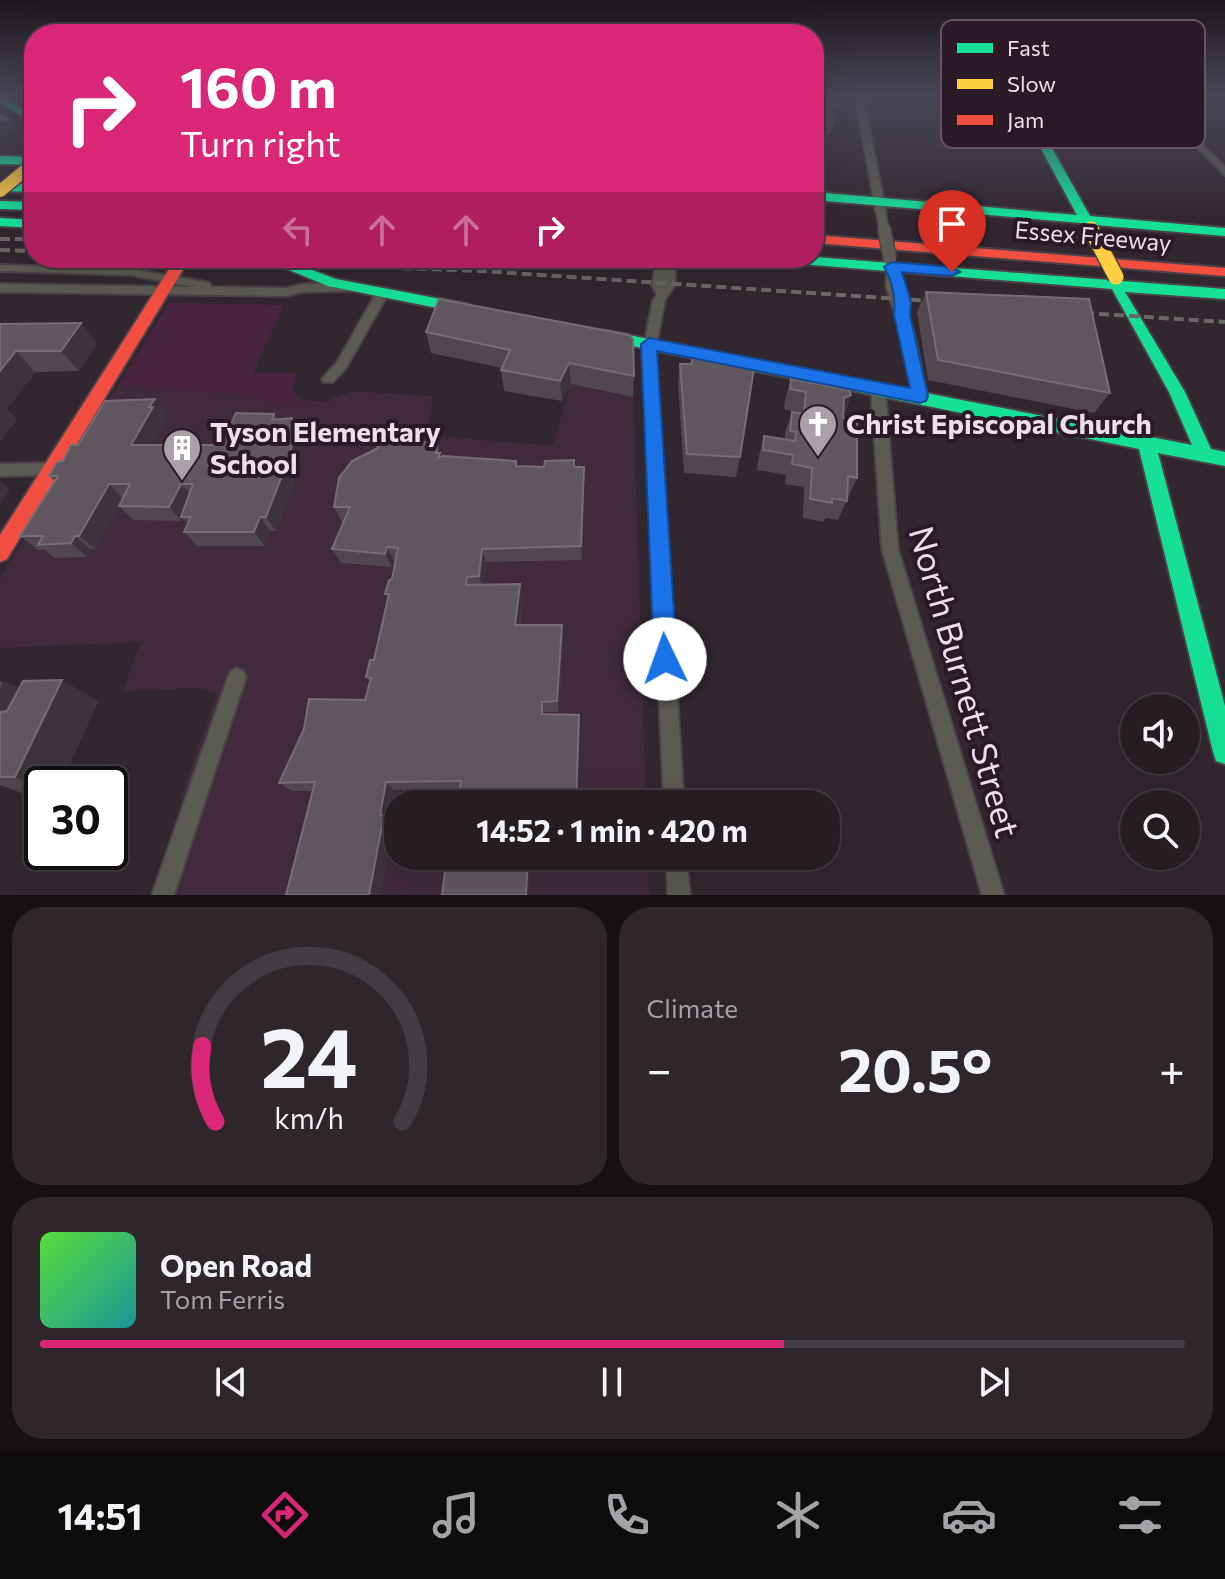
<!DOCTYPE html>
<meta charset="utf-8">
<style>
body{margin:0;font-family:Commissioner,sans-serif;background:#2e262b;color:#f1f3f6;height:100vh;display:flex;flex-direction:column;font-size:30px;white-space:nowrap}
*{box-sizing:border-box;margin:0}
p{font-size:26px;color:#a4a2a6}
.icon{flex:none;width:44px;height:44px;fill:none;stroke:currentColor;stroke-width:2;stroke-linecap:round;stroke-linejoin:round}
.map{position:relative;height:895px;overflow:hidden}
.details{display:flex;flex-direction:column;gap:12px;padding:12px;background:#151013;flex:1}
.details>*{flex:none}
.hud{position:absolute;left:24px;top:24px;width:800px;height:244px;border-radius:32px;box-shadow:0 8px 32px #0002,0 0 0 2px #423b41;background:#db2777;color:#fff;overflow:hidden}
.controls{position:absolute;left:1120px;top:694px;display:grid;gap:16px}
.controls a{display:grid;place-items:center;width:80px;height:80px;border-radius:50%;background:#261d23;box-shadow:0 8px 32px #0002,0 0 0 2px #423b41;font-size:40px}
.speed{position:absolute;left:24px;top:766px;display:flex;gap:16px;font-size:40px;font-weight:700;text-align:center}
.speed>*{display:grid;place-content:center;width:104px;height:104px;border-radius:50%;background:#261d23;box-shadow:0 8px 32px #0002,0 0 0 2px #423b41;line-height:1}
.speed .limit{border:4px solid #111;border-radius:12px;background:#fff;color:#111}
.pin{position:absolute;display:grid;place-items:center;width:68px;height:68px;color:#fff;margin:-82px -34px;border-radius:50% 50% 50% 0;rotate:-45deg;box-shadow:0 0 8px #0007}
.pin .icon{rotate:45deg}
.me{position:absolute;width:88px;margin:-44px;rotate:357deg;stroke-linejoin:round;filter:drop-shadow(0 0 6px #0008)}
.turn{display:flex;align-items:center;gap:28px;height:168px;padding:0 24px;font-size:36px}
.turn .icon{width:104px;height:104px;stroke-width:2.5}
.turn b{display:block;font-size:56px;line-height:68px}
.lanes{display:flex;align-items:center;height:76px;padding:0 24px;background:#0003;justify-content:center;gap:40px;direction:ltr}
.lanes .off{opacity:.35}
.big{font-size:60px;font-weight:700;line-height:1.1}
.details .widget{flex:1;display:flex;flex-direction:column;justify-content:center;gap:12px;min-width:0;padding:0 28px;border-radius:32px;background:#2e262b}
.details .dial{align-items:center;gap:0}
.dial svg{height:208px;overflow:visible;fill:none;stroke:#423b41;stroke-width:7;stroke-linecap:round;text-anchor:middle}
.dial text{fill:#f1f3f6;stroke:none}
.song{display:flex;align-items:center;gap:24px}
.cover{width:96px;height:96px;border-radius:12px;background:linear-gradient(135deg,hsl(110 70% 55%),hsl(180 70% 35%))}
.played{height:8px;border-radius:4px;background:linear-gradient(90deg,#db2777 65%,#423b41 65%)}
.keys{display:flex;justify-content:space-around;direction:ltr}
.heat{display:flex;justify-content:space-between;align-items:center;font-size:44px;direction:ltr}
.details .tiles{flex:1;display:grid;gap:12px;grid-template-columns:1fr 1fr}
.widget:last-child{grid-column:span 2}
.trip{position:absolute;left:384px;top:790px;width:456px;height:80px;border-radius:32px;background:#261d23;box-shadow:0 8px 32px #0002,0 0 0 2px #423b41;font-weight:700;line-height:80px;text-align:center}
.tab-bar{display:flex;height:128px;justify-content:space-around;align-items:center;background:#0f0c0e;color:#a4a2a6}
.tab-bar .icon{width:56px;height:56px}
.tab-bar .current{color:#db2777}
.tab-bar b{font-size:36px;color:#f1f3f6}
.map>svg:first-child{display:block}
.built{fill:#402a3b}
.green{fill:#482441}
.lines{fill:none;stroke-linecap:round;stroke-linejoin:round}
.street-casing{stroke:#4b4248;stroke-width:4}
.fast-casing{stroke:#4b4248;stroke-width:4}
.jam-casing{stroke:#4b4248;stroke-width:4}
.street{fill:#5b5b51;fill-rule:evenodd}
.fast{fill:#16e098;fill-rule:evenodd}
.jam{fill:#f24e42;fill-rule:evenodd}
.rail{stroke:#6a6865;stroke-width:4;stroke-dasharray:10 5;stroke-linecap:butt}
.street-bridge-far1-casing{stroke:#4b4248;stroke-width:12;stroke-linecap:butt}
.street-bridge-casing{stroke:#4b4248;stroke-width:15;stroke-linecap:butt}
.slow-bridge-far1-casing{stroke:#4b4248;stroke-width:15;stroke-linecap:butt}
.slow-bridge-casing{stroke:#4b4248;stroke-width:18;stroke-linecap:butt}
.street-bridge-far1{stroke:#5b5b51;stroke-width:9}
.street-bridge{stroke:#5b5b51;stroke-width:12}
.slow-bridge-far1{stroke:#ffcf43;stroke-width:12}
.slow-bridge{stroke:#ffcf43;stroke-width:15}
.wall{fill:#51474f}
.shaded-wall{fill:#3d343b}
.building{fill:#61585f;stroke:#776d75;stroke-width:2}
.route{fill:#1a73e8;stroke:#114b97;stroke-width:2}
.labels{text-anchor:middle;stroke-width:8;stroke-linejoin:round;paint-order:stroke}
.far-street-label{font-size:24px;fill:#ecdfe9;stroke:#2b1927}
.poi-label{font-size:28px;font-weight:bold;fill:#ecdfe9;stroke:#2b1927;text-anchor:start}
.near-street-label{font-size:34px;fill:#ecdfe9;stroke:#2b1927}
.key{fill:#2b1927;stroke:#655461;stroke-width:2}
.key-label{font-size:22px;fill:#ecdfe9}
</style>
<div class="map">
<svg width="1225" height="895" viewBox="0 0 1225 895">
<rect width="100%" height="100%" fill="#32272f"/>
<path class="built" d="M169,303L284,305L253,373H297L292,390L303,400L324,402L352,391L433,396L427,435L553,446L570,384L633,397L646,804H398V856H648L649,895H150L185,801L181,796L217,693L200,688L122,691L141,642L0,648V578Z"/>
<path class="green" d="M169,303L283,305L252,373H297L292,390L300,407L243,395L119,385Z"/>
<g class="lines">
<defs>
<path id="street" d="M855,95H863L886,213L881,216L876,213Z
M1144,95H1152L1225,167V175Z
M657,258H675V285L665,300L655,351L684,804H664L643,351L653,300L657,295L652,285Z
M892,264L897,267C893,291 908,311 914,334C919,354 922,375 927,396L920,401L913,396L902,335L886,286L887,267Z
M0,265L130,269L206,282L210,283L211,287L287,288L302,284L347,283L353,287L347,291L302,292L287,296L0,292V284L193,287L130,275L0,271Z
M383,288L389,292L346,368L333,382H323L322,379L337,362L377,292Z
M878,383L885,388L898,549L1004,895H982L882,549L871,388Z
M52,463L57,465L59,469L57,473L52,475L0,476V464Z
M237,668L243,671L246,677L174,895H152L228,677L231,671Z
M666,856H686L690,895H668Z"/>
<path id="fast" d="M0,95L34,115V123L0,103Z
M1012,95H1022L1090,216L1225,228V236L1095,225L1098,229L1091,233L1086,232L1081,223L814,200V192L1077,215Z
M0,156L34,157V165L0,164Z
M0,183L34,184V192L0,191Z
M0,201L34,202V210L0,209Z
M0,218L34,220V228L0,226Z
M814,257L1225,289V299L1125,292L1185,392L1211,449L1225,452V466L1158,453L1225,706V764L1216,761L1213,752L1139,449L603,340L595,335L603,330L1192,445L1169,392L1112,289L775,262L768,258Z
M260,258H280L336,279L467,304L475,309L467,314L328,286Z"/>
<path id="jam" d="M814,235L1225,268V276L814,243Z
M176,258H190L7,559L0,562V535Z"/>
</defs>
<use href="#street" class="street-casing"/>
<use href="#fast" class="fast-casing"/>
<use href="#jam" class="jam-casing"/>
<use href="#street" class="street"/>
<use href="#fast" class="fast"/>
<use href="#jam" class="jam"/>
<path class="rail" d="M0,239H34
M0,250L34,251
M117,258L482,271L946,302
M1069,312L1225,322"/>
<defs>
<path id="street-bridge-far1" d="M881,213L884,230"/>
<path id="street-bridge" d="M884,228L890,259"/>
<path id="slow-bridge-far1" d="M0,191L34,163"/>
<path id="slow-bridge" d="M1091,229L1116,277"/>
</defs>
<use href="#street-bridge-far1" class="street-bridge-far1-casing"/>
<use href="#street-bridge" class="street-bridge-casing"/>
<use href="#slow-bridge-far1" class="slow-bridge-far1-casing"/>
<use href="#slow-bridge" class="slow-bridge-casing"/>
<use href="#street-bridge-far1" class="street-bridge-far1"/>
<use href="#street-bridge" class="street-bridge"/>
<use href="#slow-bridge-far1" class="slow-bridge-far1"/>
<use href="#slow-bridge" class="slow-bridge"/>
</g>
<path class="wall" d="M814,95L838,106L831,134L814,132Z
M926,292L1110,393L1094,413L928,380L917,312Z
M81,323L97,344L79,371L35,372L7,409L17,419L0,442V324Z
M426,332L634,376L633,397L571,384L562,401L504,391L501,370L502,368L431,353Z
M680,364L740,457L736,477L684,473L678,384Z
M791,379L851,395L843,418L857,478L838,520L825,518L824,522L803,518L804,487L785,484L786,475L757,470L759,456L764,436L785,440V432L792,412L799,413L784,409L785,400Z
M155,399L166,414L163,420L165,423L152,445H221L274,414L278,419L292,418L300,433L301,456L297,475L276,531H270L265,546H197L184,532L188,524L183,519L182,521L133,520L119,506L120,503L95,549H91L87,557L55,558L45,550H38L20,536L55,481L49,476L78,445Z
M442,457L516,461L517,466L575,467L584,481L582,560L486,562L483,584H520L523,597L520,625H562L563,637L559,712H544V714L580,725L460,789L394,790L389,819L393,822L380,895H286L313,791H292L279,783L365,700L370,682L366,677L374,660L388,599L385,594L392,579L396,561H394L392,567L341,563L332,549L344,522H342L334,507Z
M0,681L19,688L98,701L61,784H42V793L24,794L0,785Z"/>
<path class="shaded-wall" d="M8,119L18,133L0,137V120Z
M81,323L97,344L79,371L61,351Z
M16,351L35,372L7,409L17,419L0,442V371Z
M569,363L571,384L562,401L560,381Z
M851,395L843,415L844,398Z
M155,399L166,414L163,420L165,423L144,460L131,445L149,407Z
M292,418L300,433L301,456L297,475L276,531L266,517Z
M438,442L442,457L440,468L436,453Z
M584,467V481L582,560L581,546Z
M0,481L10,490L0,504Z
M109,484L123,499L95,549L79,536Z
M181,484L194,498L181,517L183,519L182,521L169,507Z
M260,517L270,531L265,546L254,532Z
M75,536L91,549L87,557L71,543Z
M387,547L394,561L392,567L385,554Z
M482,549L486,562L483,589L479,576Z
M520,584L523,597L518,637L515,625Z
M562,625L563,637L559,712L557,701Z
M62,680L98,701L61,784H42V787L15,777Z
M4,681L44,701L0,718V688Z
M579,715L580,725L578,804H576Z
M386,782L394,790L389,819L393,822L380,895H369Z
M528,856H532L529,895H526Z"/>
<path class="building" d="M814,95H837L838,106L814,104Z
M0,114L8,119L0,120Z
M926,292L1089,299L1110,393L938,360Z
M439,299L629,335L633,339L634,376L569,363L560,381L501,370L510,350L426,332Z
M81,323L61,351H16L0,371V324Z
M693,358L754,368L740,457L687,454L680,364H691Z
M791,379L849,390L851,395L844,398L843,418L857,420V478L848,476L847,501L832,498V503L810,499L812,468L792,464L793,455L763,450L764,436L795,441L796,432L790,431L792,412L804,414L806,392L790,389Z
M155,399L149,407H153L131,445H221L236,413L274,414L272,420L292,418L293,441L288,460L266,517H260L254,532H184L191,517H181L193,484H181L169,507L119,506L130,484H109L79,536H75L71,543L38,545L43,536H20L58,476H49L57,462L63,461L71,445H78L105,401Z
M438,442L436,453H440L438,458L443,456L516,461V466L544,467L545,461L574,460V467H584L581,546L482,549L479,576L467,577L466,585L520,584L515,625H562L557,701L542,702V714L579,715L576,804H458L461,781L386,782L380,815H384L369,895H286L315,782L279,783L304,729L309,699L365,700L371,678L366,677L370,660H374L389,594H385L389,580L392,579L398,548L387,547L385,554L332,549L350,507H334L339,478L352,461L378,448L377,445Z
M62,680L15,777H0V712L7,711L23,681Z
M447,856H528L526,895H442Z"/>
<linearGradient id="sky" x2="0" y2="1"><stop stop-color="#1c151a"/><stop offset="0.43" stop-color="#494758"/><stop offset="1" stop-color="#494758" stop-opacity="0"/></linearGradient>
<rect width="1225" height="220" fill="url(#sky)"/>
<path class="route" d="M892,262L952,267L960,272L952,276L902,272L911,302L910,315L928,396L926,401L920,403L657,351L677,659L673,667L665,670L657,667L654,659L641,344L649,338L910,388L894,315C896,297 893,282 884,267Z"/>
<defs>
<symbol id="church-pin" viewBox="-11 -11 22 30"><path d="M0 17L-7.5 6A9.5 9.5 0 1 1 7.5 6Z" fill="#ab9fa8" stroke="#2b1927"/><path d="M-1.2-6h2.4v3.5h3.3v2.4h-3.3V6h-2.4V-.1h-3.3v-2.4h3.3Z" fill="#fff"/></symbol>
<symbol id="building-pin" viewBox="-11 -11 22 30"><path d="M0 17L-7.5 6A9.5 9.5 0 1 1 7.5 6Z" fill="#ab9fa8" stroke="#2b1927"/><path d="M-4-6H4V6H1V3H-1V6H-4ZM-2.5-4.3h1.7v1.8h-1.7ZM.8-4.3h1.7v1.8H.8ZM-2.5-1h1.7V.8h-1.7ZM.8-1h1.7V.8H.8Z" fill="#fff"/></symbol>
</defs>
<g fill-rule="evenodd">
<use href="#church-pin" x="796" y="402" width="44" height="60"/>
<use href="#building-pin" x="160" y="426" width="44" height="60"/>
</g>
<g class="labels">
<g class="far-street-label">
<text transform="translate(1093 237) rotate(5)" y="8">Essex Freeway</text>
</g>
<g class="poi-label">
<text x="846" y="434">Christ Episcopal Church</text>
<text x="210" y="442">Tyson Elementary<tspan x="210" dy="32">School</tspan></text>
</g>
<g class="near-street-label">
<text transform="translate(964 682) rotate(74)" y="12">North Burnett Street</text>
</g>
</g>
<rect x="941" y="20" width="264" height="128" rx="12" class="key"/>
<rect x="957" y="43" width="36" height="10" fill="#16e098"/>
<rect x="957" y="79" width="36" height="10" fill="#ffcf43"/>
<rect x="957" y="115" width="36" height="10" fill="#f24e42"/>
<g class="key-label">
<text x="1007" y="56">Fast</text>
<text x="1007" y="92">Slow</text>
<text x="1007" y="128">Jam</text>
</g>
</svg>
<div class="controls">
<a><svg class="icon" aria-label="sound" viewBox="0 0 24 24"><path d="M4 9h4l5-4v14l-5-4H4zM17 9q2 3 0 6"/></svg></a>
<a><svg class="icon" aria-label="search" viewBox="0 0 24 24"><circle cx="10" cy="10" r="6"/><path d="M15 15l6 6"/></svg></a>
</div>
<div class="speed"><div class="limit">30</div></div>
<div class="pin" style="left:952px;top:272px;background:#d93025"><svg class="icon" aria-label="arrive" viewBox="0 0 24 24"><path d="M6 21V4h12l-3 4 3 4H6"/></svg></div>
<svg class="me" style="left:665px;top:659px" viewBox="-20 -20 40 40"><circle r="19" fill="#fff"/><path d="M0-13L10 11 0 6-10 11z" fill="#1a73e8"/></svg>
<div class="trip">14:52 · 1 min · 420 m</div>
<div class="hud">
<div class="turn"><svg class="icon" aria-label="right" viewBox="0 0 24 24"><path d="M7 20v-9h11M14 6l5 5-5 5"/></svg><div><b>160 m</b>Turn right</div></div>
<div class="lanes"><svg class="icon off" aria-label="left" viewBox="0 0 24 24"><path d="M17 20v-9H6M10 6l-5 5 5 5"/></svg><svg class="icon off" aria-label="ahead" viewBox="0 0 24 24"><path d="M12 20V5M6 11l6-6 6 6"/></svg><svg class="icon off" aria-label="ahead" viewBox="0 0 24 24"><path d="M12 20V5M6 11l6-6 6 6"/></svg><svg class="icon" aria-label="right" viewBox="0 0 24 24"><path d="M7 20v-9h11M14 6l5 5-5 5"/></svg></div>
</div>
</div>
<section class="details">
<div class="tiles">
<div class="widget dial"><svg viewBox="0 0 100 80">
<path d="M14 69A42 42 0 1 1 86 69"/>
<path d="M14 69A42 42 0 0 1 9 40" stroke="#db2777"/>
<text x="50" y="56" font-size="32" font-weight="700">24</text>
<text x="50" y="72" font-size="11">km/h</text>
</svg></div>
<div class="widget"><p>Climate</p>
<div class="heat"><a>−</a><b class="big">20.5°</b><a>+</a></div>
</div>
<div class="widget">
<div class="song"><i class="cover"></i><div><b>Open Road</b><p>Tom Ferris</p></div></div>
<div class="played"></div>
<div class="keys"><svg class="icon" aria-label="previous" viewBox="0 0 24 24"><path d="M18 5L8 12l10 7zM5 5v14"/></svg><svg class="icon" aria-label="pause" viewBox="0 0 24 24"><path d="M8 5v14M16 5v14"/></svg><svg class="icon" aria-label="next" viewBox="0 0 24 24"><path d="M6 5l10 7-10 7zM19 5v14"/></svg></div>
</div>
</div>
</section>
<nav class="tab-bar">
<b>14:51</b>
<svg class="icon current" aria-label="directions" viewBox="0 0 24 24"><path d="M12 3l9 9-9 9-9-9zM9 14v-3h6M13 9l2 2-2 2"/></svg>
<svg class="icon" aria-label="music" viewBox="0 0 24 24"><path d="M9 18V5l10-2v13"/><circle cx="6" cy="18" r="3"/><circle cx="16" cy="16" r="3"/></svg>
<svg class="icon" aria-label="phone" viewBox="0 0 24 24"><path d="M5 4h4l2 5-3 2q2 4 5 5l2-3 5 2v4C11 20 4 13 5 4z"/></svg>
<svg class="icon" aria-label="climate" viewBox="0 0 24 24"><path d="M12 3v18M4 7l16 10M4 17L20 7"/></svg>
<svg class="icon" aria-label="car" viewBox="0 0 24 24"><path d="M5 17H2v-5l4-1 3-4h7l3 4 3 1v5h-3M9 17h6M6 11h13"/><circle cx="7" cy="17" r="2"/><circle cx="17" cy="17" r="2"/></svg>
<svg class="icon" aria-label="filters" viewBox="0 0 24 24"><path d="M4 7h16M4 17h16"/><circle cx="9" cy="7" r="2"/><circle cx="15" cy="17" r="2"/></svg>
</nav>
